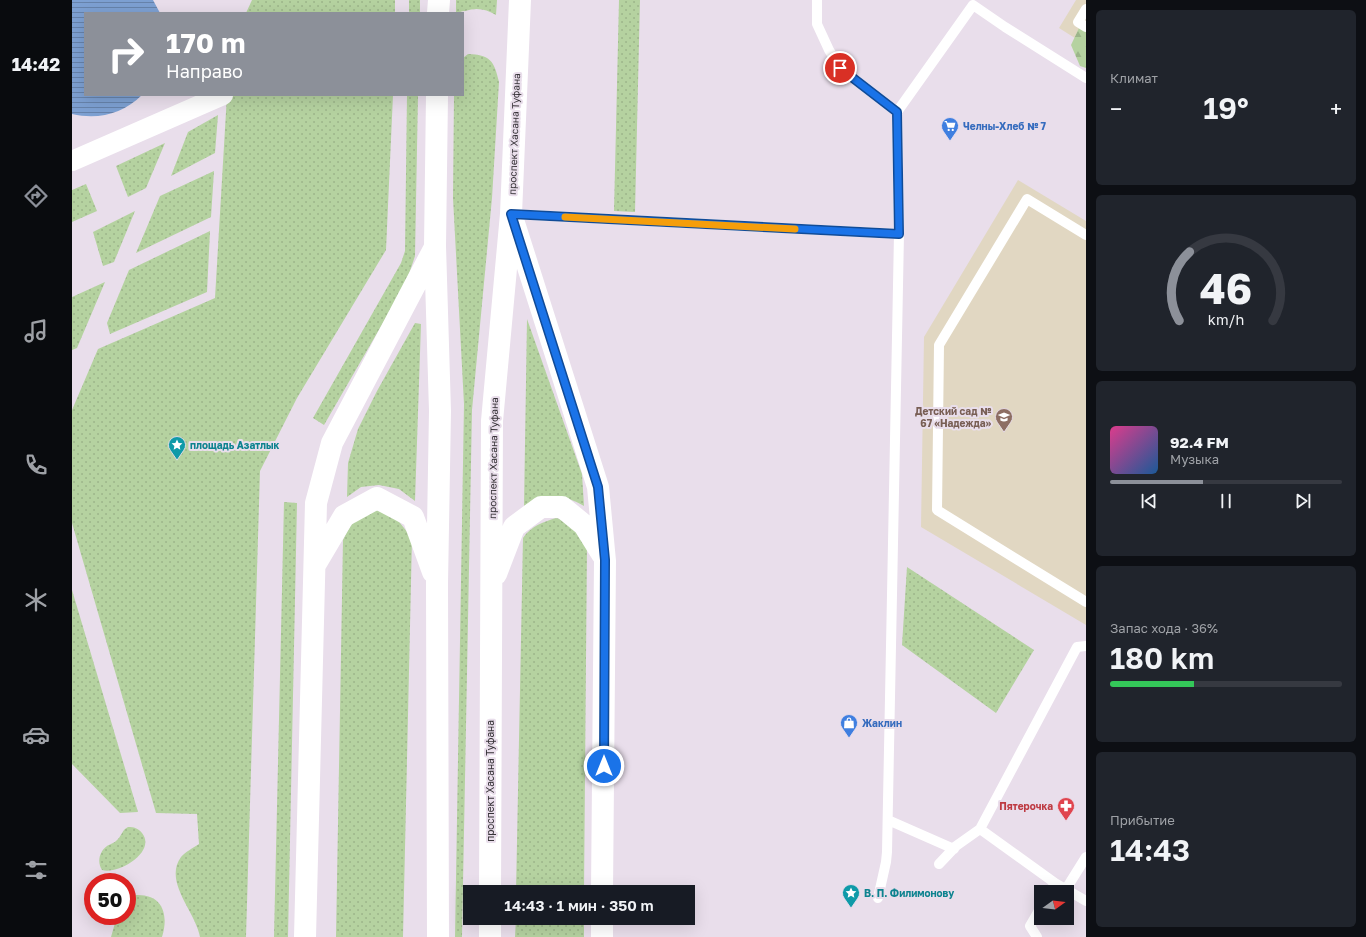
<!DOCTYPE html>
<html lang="ru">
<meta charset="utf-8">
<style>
body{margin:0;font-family:"Golos Text",sans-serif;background:#20242c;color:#f1f3f6;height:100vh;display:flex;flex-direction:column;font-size:15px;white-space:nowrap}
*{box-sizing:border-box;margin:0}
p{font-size:13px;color:#9ea1a6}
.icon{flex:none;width:22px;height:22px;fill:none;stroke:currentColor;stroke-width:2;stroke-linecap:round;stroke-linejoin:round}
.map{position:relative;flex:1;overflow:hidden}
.details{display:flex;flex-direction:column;gap:10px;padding:10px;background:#0d0f14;width:280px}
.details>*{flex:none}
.top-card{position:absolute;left:12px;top:12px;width:380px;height:84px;border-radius:0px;box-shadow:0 4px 16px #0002;background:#8c9099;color:#fff;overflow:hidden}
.needle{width:26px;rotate:75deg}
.fabs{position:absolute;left:962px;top:885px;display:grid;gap:8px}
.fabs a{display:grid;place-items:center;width:40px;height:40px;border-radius:0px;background:#171b24;box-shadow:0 4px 16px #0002;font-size:20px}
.speed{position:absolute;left:12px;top:873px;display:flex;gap:8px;font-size:20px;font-weight:700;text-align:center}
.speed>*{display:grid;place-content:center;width:52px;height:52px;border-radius:50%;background:#171b24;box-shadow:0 4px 16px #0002;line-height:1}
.speed .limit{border:6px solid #d22;background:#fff;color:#111}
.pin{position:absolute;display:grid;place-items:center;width:34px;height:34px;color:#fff;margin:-17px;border:2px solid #fff;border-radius:50%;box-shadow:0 1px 4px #0007}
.me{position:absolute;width:44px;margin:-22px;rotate:0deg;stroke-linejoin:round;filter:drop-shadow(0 0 3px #0008)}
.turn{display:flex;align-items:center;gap:14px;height:84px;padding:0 16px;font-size:18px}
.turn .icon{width:52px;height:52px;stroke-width:2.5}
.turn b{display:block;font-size:28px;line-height:34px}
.big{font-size:30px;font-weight:600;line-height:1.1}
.details .widget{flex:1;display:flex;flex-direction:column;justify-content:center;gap:6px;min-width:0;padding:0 14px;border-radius:6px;background:#20242c}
.details .dial{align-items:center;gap:0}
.dial svg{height:104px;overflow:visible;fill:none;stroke:#363941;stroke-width:7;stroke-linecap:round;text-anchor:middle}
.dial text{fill:#f1f3f6;stroke:none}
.song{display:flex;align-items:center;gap:12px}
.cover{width:48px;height:48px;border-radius:6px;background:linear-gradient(135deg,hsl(330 70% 55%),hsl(210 70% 35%))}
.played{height:4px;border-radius:2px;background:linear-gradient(90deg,#8c9099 40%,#363941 40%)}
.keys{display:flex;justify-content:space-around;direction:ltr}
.heat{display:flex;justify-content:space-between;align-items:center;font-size:22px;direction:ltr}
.charge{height:6px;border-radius:3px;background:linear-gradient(90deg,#34c759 36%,#363941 0)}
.trip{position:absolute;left:391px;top:885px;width:232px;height:40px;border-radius:0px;background:#171b24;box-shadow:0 4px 16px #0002;font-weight:600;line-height:40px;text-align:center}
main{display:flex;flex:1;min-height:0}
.tab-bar{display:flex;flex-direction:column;width:72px;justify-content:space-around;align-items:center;background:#090b0e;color:#9ea1a6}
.tab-bar .icon{width:28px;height:28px}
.tab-bar .current{color:#8c9099}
.tab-bar b{font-size:18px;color:#f1f3f6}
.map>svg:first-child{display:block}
.education{fill:#e1d7c2}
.green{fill:url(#green-dots)}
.forest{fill:url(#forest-firs)}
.water{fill:url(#water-rules)}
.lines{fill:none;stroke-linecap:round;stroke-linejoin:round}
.lane{stroke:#fff;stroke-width:10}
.street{stroke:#fff;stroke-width:20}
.secondary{stroke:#fff;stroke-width:22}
.route-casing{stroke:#114b97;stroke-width:10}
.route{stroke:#1a73e8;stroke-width:7}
.slow{stroke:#f59e0b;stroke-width:7}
.labels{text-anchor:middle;stroke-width:4;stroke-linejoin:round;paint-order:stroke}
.shop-label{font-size:10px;font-weight:bold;fill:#366cbe;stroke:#e9deeb;text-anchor:start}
.street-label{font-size:10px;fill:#363237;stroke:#e9deeb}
.education-label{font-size:10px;font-weight:bold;fill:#785e54;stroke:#e9deeb;text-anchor:end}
.culture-label{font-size:10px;font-weight:bold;fill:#0d838f;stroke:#e9deeb;text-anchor:start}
.health-label{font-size:10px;font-weight:bold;fill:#be3a42;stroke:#e9deeb;text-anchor:end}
</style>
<main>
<nav class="tab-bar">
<b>14:42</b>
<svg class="icon current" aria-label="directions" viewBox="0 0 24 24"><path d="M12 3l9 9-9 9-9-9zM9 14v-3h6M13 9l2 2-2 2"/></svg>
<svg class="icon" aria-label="music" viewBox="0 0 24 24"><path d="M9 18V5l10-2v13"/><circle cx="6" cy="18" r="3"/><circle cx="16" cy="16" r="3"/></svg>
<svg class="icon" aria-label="phone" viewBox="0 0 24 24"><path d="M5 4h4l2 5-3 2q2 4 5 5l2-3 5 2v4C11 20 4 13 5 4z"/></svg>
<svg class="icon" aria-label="climate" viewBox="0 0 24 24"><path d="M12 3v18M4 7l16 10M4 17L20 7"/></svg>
<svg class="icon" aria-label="car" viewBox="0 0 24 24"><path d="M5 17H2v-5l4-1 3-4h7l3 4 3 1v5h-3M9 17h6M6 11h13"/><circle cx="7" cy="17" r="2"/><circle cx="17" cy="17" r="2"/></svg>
<svg class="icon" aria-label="filters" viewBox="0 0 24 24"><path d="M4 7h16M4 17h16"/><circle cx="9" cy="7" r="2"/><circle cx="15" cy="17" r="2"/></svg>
</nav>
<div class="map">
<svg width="1014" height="937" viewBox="0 0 1014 937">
<defs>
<pattern id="green-dots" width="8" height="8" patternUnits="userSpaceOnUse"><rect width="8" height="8" fill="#b5d2a0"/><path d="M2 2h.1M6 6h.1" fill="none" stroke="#9cb58a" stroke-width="1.8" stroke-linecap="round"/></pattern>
<pattern id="forest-firs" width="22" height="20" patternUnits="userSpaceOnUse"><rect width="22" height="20" fill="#b5d2a0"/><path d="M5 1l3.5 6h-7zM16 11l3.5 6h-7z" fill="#9cb58a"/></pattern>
<pattern id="water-rules" width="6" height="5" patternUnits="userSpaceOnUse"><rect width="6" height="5" fill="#7da0d2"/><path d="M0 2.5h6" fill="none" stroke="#6783ab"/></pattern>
</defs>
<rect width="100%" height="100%" fill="#e9deeb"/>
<path class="education" d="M1004,0H1014V45L987,28Z
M946,180L1014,221V625L849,527L852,337Z"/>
<path class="green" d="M180,0H323V13H174Z
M337,0H348V13H337Z
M384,0H425L424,15C414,9 405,7 393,11C389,11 387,13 384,13Z
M547,0H568L563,212L542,211Z
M396,54C418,55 422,60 427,82L420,198L400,410L390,937H383L392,404L381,198L382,95H391V58Z
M155,95H321L314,250L225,398L188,471L174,937H128C124,912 91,882 109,857C113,852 121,848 127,844L125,814L84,813L0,523V410L26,349L143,298Z
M335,95H346L343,256L334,283L252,425L241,418L329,263L333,251Z
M146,115L143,153L99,176L116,132Z
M93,143L74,188L56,197L44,166Z
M142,171L139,217L64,253L88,196Z
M14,184L25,211L0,222V190Z
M63,211L42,262L31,266L21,232Z
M138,231L135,292L38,334L35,323L57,270Z
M33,282L5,348L0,350V297Z
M455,319L510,474L512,506C491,494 474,492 452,506Z
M343,323L349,324L343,501L327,489L307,485L289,487L275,497L276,463L286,429L305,391Z
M212,502L225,503L216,937H202Z
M301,510L314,512L324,518L340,538L331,937H264L271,540C279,523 284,517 301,510Z
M484,518L498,522L515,544L512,892H444L451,538C459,526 471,522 484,518Z
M835,567L962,650L924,713L830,645Z
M0,590L66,812L48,813L0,764Z
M56,827C62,827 66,828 70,833C85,852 46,875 30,870C25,862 27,852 35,846C38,844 43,843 46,839C50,835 50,830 56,827Z
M64,895C91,894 97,915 90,937H39L45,916H55V899Z
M444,918H512V937H443Z"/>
<path class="forest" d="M1014,23V68L1008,66L999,45L1007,28Z"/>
<path class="water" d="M0,0H81L88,13H13V95H70C51,114 26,120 0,114Z"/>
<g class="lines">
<path class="lane" d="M745,0V24L757,50L768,68L825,112L827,234L815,852L814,862L806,898
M1014,9L1006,22L1014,27
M825,112L901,5L933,27L1014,78
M439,214L827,234
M1014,235L955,199L867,345L865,510L1014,602
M816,820L882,849
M908,829L983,883L1014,901
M867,864L884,846L908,829L1005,647L1014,646
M994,889L1014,857
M978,892L983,883
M965,937L958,926L969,907"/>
<path class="street" d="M0,161L151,95"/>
<path class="secondary" d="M366,13L367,0
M365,95L363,246L368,411L365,584L366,937
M442,223L526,487L533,561L530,892
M243,565L272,516L305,498L341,517L361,572
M424,574L442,527L469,507H490L512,525L530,554
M418,892L420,421L439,214L448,0
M233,937L244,503L260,443L363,247
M418,937V918
M530,937V918"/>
</g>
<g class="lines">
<defs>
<path id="route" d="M532,766L533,560L526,487L439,214L827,234L825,112L768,68"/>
</defs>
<use href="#route" class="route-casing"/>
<use href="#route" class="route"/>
<path class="slow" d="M493,217L723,229"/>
</g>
<defs>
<symbol id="supermarket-pin" viewBox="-11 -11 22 30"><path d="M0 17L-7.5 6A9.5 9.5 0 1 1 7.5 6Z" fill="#3f7fe0" stroke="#e9deeb"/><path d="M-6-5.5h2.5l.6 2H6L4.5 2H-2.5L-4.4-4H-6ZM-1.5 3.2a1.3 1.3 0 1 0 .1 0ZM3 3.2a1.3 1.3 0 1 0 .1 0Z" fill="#fff"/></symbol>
<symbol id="school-pin" viewBox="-11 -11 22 30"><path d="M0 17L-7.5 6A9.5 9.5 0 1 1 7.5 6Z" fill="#8d6e63" stroke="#e9deeb"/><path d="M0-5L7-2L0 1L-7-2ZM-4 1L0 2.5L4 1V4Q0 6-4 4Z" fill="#fff"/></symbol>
<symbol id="sight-pin" viewBox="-11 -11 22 30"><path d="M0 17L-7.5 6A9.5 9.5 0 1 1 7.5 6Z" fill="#0f9aa8" stroke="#e9deeb"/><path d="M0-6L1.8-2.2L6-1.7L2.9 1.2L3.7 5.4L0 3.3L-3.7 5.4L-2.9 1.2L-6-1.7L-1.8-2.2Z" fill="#fff"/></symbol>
<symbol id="shop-pin" viewBox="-11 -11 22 30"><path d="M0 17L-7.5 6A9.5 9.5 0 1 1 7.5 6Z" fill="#3f7fe0" stroke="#e9deeb"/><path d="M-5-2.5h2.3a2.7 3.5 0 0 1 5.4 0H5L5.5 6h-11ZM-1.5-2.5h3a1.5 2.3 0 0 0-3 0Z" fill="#fff"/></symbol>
<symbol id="pharmacy-pin" viewBox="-11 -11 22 30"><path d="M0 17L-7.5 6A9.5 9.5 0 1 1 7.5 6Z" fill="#e0444e" stroke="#e9deeb"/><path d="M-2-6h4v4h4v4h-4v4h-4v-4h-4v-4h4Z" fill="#fff"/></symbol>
</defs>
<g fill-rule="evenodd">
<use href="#supermarket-pin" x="868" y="116" width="20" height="27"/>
<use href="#school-pin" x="922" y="407" width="20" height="27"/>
<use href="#sight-pin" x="95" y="435" width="20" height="27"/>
<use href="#shop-pin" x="767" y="713" width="20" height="27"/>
<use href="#pharmacy-pin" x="984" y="796" width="20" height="27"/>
<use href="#sight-pin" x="769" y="883" width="20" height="27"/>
</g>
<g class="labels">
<g class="shop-label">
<text x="891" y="130">Челны-Хлеб № 7</text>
<text x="790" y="727">Жаклин</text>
</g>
<g class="street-label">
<text transform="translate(442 134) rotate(-88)" y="4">проспект Хасана Туфана</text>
<text transform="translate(421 458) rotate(-89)" y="4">проспект Хасана Туфана</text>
<text transform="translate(418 781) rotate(-90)" y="4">проспект Хасана Туфана</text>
</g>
<g class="education-label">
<text x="919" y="415">Детский сад №<tspan x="919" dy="12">67 «Надежда»</tspan></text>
</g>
<g class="culture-label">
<text x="118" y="449">площадь Азатлык</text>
<text x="792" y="897">В. П. Филимонову</text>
</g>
<g class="health-label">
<text x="981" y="810">Пятерочка</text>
</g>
</g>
</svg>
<div class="fabs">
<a><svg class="needle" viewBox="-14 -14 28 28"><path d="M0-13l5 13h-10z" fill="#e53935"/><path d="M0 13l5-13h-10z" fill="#9ea1a6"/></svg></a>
</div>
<div class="speed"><div class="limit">50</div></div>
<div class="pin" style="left:768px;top:68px;background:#d93025"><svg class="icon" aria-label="arrive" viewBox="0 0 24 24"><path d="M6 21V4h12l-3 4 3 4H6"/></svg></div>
<svg class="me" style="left:532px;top:766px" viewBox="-20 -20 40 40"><circle r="17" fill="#1a73e8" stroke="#fff" stroke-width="3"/><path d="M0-11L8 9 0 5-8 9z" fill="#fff"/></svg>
<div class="trip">14:43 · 1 мин · 350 m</div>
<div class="top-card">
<div class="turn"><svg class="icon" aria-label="right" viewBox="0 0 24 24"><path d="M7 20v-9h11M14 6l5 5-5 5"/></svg><div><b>170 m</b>Направо</div></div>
</div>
</div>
<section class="details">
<div class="widget"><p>Климат</p>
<div class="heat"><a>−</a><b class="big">19°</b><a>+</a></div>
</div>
<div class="widget dial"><svg viewBox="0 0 100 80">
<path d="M14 69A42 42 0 1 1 86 69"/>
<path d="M14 69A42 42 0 0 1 22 16" stroke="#8c9099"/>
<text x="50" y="56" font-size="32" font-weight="700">46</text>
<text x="50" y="72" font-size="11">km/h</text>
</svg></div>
<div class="widget">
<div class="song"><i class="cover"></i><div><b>92.4 FM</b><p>Музыка</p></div></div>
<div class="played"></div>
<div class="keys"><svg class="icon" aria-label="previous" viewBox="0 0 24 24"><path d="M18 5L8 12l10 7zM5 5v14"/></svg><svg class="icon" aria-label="pause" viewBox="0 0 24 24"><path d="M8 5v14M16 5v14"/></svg><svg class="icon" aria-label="next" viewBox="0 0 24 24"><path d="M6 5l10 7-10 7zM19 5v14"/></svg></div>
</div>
<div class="widget"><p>Запас хода · 36%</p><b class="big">180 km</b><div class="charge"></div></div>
<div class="widget"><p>Прибытие</p><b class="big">14:43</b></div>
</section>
</main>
